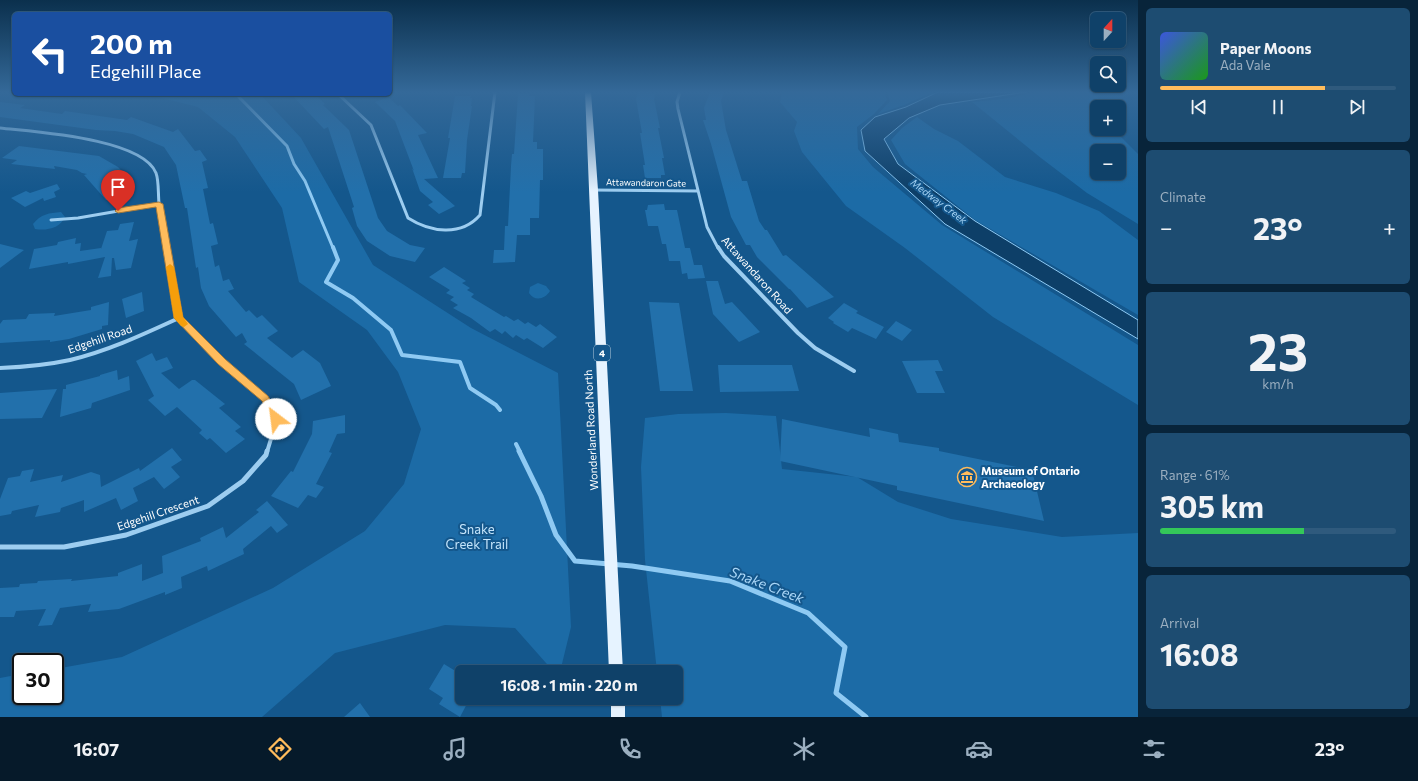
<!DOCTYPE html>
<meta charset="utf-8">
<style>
body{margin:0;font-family:Commissioner,sans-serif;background:#1d4c71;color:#f1f3f6;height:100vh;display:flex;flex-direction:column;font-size:15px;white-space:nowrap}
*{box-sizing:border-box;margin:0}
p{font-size:13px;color:#9bafc0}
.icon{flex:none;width:22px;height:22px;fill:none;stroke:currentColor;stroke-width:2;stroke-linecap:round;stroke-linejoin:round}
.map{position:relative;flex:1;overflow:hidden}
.drawer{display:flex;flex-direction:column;gap:8px;padding:8px;background:#08243a;width:280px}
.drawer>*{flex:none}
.banner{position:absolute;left:12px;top:12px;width:380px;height:84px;border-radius:6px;box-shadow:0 1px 3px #0004,0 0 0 1px #2f5a7d;background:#1a4fa0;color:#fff;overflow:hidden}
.needle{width:26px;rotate:21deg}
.tools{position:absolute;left:1090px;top:12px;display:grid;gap:8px}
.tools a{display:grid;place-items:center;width:36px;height:36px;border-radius:6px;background:#0f4169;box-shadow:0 1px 3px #0004,0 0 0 1px #2f5a7d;font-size:20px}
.speed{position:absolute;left:12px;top:653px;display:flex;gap:8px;font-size:20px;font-weight:700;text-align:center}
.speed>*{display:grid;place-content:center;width:52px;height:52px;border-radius:50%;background:#0f4169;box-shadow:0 1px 3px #0004,0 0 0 1px #2f5a7d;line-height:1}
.speed .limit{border:2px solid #111;border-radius:6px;background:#fff;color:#111}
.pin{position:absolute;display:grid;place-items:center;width:34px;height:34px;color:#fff;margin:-41px -17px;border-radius:50% 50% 50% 0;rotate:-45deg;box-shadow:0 0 4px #0007}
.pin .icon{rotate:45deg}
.me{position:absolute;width:44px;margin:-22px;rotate:330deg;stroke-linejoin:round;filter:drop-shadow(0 0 3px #0008)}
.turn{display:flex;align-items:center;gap:14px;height:84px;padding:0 12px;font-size:18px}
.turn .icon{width:52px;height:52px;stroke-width:2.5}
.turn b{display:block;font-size:28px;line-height:34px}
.big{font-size:30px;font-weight:700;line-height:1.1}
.drawer .widget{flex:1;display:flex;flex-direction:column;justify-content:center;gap:6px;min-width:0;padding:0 14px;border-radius:6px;background:#1d4c71}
.drawer .dial{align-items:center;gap:0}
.dial b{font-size:52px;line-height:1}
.song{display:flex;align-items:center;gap:12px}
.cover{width:48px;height:48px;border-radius:6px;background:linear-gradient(135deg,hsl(230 70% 55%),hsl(120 70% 35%))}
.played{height:4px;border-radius:2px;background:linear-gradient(90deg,#ffbc5c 70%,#2f5a7d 70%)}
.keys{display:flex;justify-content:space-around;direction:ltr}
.heat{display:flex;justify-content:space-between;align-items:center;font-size:22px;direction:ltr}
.charge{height:6px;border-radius:3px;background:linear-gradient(90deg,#34c759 61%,#2f5a7d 0)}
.trip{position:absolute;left:455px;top:665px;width:228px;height:40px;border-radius:6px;background:#0f4169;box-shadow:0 1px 3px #0004,0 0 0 1px #2f5a7d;font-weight:700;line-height:40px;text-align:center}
.dock{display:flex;height:64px;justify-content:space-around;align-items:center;background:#061a2a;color:#9bafc0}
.dock .icon{width:28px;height:28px}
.dock .current{color:#ffbc5c}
.dock b{font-size:18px;color:#f1f3f6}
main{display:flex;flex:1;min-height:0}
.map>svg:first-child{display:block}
.green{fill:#1c6ba6;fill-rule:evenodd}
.water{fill:#0d3f68;stroke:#8fcaf3}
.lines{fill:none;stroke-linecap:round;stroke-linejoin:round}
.stream-far2{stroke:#8fcaf3;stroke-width:3}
.stream-far1{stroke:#8fcaf3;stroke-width:4}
.stream{stroke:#8fcaf3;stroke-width:5}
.building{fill:#2270ab}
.street-far2{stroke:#9dcdf0;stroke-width:3}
.street-far1{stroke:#9dcdf0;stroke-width:4}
.street{stroke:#9dcdf0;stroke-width:5}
.primary{fill:#e6f3ff;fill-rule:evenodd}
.route{fill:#ffbc5c;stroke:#a67a3c}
.slow{fill:#f59e0b}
.labels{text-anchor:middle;stroke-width:4;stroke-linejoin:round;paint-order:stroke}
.far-street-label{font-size:9px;fill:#fff;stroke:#14578c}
.far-water-label{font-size:10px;font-style:italic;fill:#a9d6f7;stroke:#14578c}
.shield{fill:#14578c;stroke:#b8cddc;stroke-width:1}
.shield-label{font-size:10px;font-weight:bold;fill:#fff}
.street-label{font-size:11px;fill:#fff;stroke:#14578c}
.poi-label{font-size:11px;font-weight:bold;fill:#fff;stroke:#14578c;text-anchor:start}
.near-park-label{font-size:13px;fill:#c3e4fb;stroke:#14578c}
.near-water-label{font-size:14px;font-style:italic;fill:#a9d6f7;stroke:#14578c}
</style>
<main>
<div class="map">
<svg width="1138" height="717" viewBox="0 0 1138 717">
<rect width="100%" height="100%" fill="#14578c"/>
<path class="green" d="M782,92H884L887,100L874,114L857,127L858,149L873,167L942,225L1138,345V405L993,317L905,248L846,206L802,152L794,131L797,122L780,102Z
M887,92H933L904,105L878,114L890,101Z
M1037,92H1102L1098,97L1100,107H1097V129H1113L1138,154V224L1087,193L1041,158L972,102L1003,99ZM1097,151H1119V173H1097Z
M146,94H260L301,138L373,265L471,328L558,373L571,627L560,672H554L515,628L445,625L335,653L262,717H0V678L21,674V696H55V669L122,657L273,588L365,531L404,484L421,429L398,372L367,330L299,282L282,208L235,137L198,107Z
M917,117L934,129L958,141L1005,177L1056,193L1099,211L1138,240V315L975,220L905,164L891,140L902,128Z
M61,212L65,217C60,228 47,231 35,229L33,224C41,214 49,213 61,212Z
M538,283L546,286L550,291C545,299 535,302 529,293L530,287Z
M726,413L776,416L782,469L857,477L898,502L951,519L1062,537L1138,533V717H662L660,698H676V672H657L645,560L641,467L645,418L678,414Z"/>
<path class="water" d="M938,92H1026L940,105L909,118L884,139L898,164L975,221L1138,320V339L945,224L865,151L861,130L875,117L906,107Z"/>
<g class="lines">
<path class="stream-far2" d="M236,94L287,146L294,164L305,181L333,248"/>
<path class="stream-far1" d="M333,247L338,260L326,282L353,298L391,330L402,355L460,362L470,388L496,405L500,410
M516,444L520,452"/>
<path class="stream" d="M519,451L541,496L556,535L575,561L632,566L730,581L808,613L845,647L836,693L866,717"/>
</g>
<path class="building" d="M638,92H652V94H655L654,99L660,128H658L664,158H662L665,175H661V178H645L643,165H645L640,133H642L636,99Z
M710,92H724L721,101L726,130L742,181H747L759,221L765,230H767L783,256L786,255L834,297L807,308L790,289H789L757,257L750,245H746L731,217L711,144L703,120H706L704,108Z
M291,94H315L325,104L323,105L349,130L378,218L387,231L410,245L425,248L415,262L390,256L367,241L357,226L352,208L354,207L328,127L324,129Z
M518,94H530L529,96H535L533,142H537V149H543V180H540L539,218H530V235H517L515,262L493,263L494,250H504L505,226H508L511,166L512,154H514Z
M455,96H471L470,98H472L471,106H472L467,140L465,173H462L461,178H443L450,138H448Z
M388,97L398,106L400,105L427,133L418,135L438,178L424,179L455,206L439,214L428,205L433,202L420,191L412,168L414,171L395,121L375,102Z
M0,102L25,105L20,108L62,114L65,111L127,120L131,117L173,132L178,129L195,151L200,150L207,160L202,162L208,188L203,189L210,224L213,223L218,244L211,246L215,267L219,265L223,281L229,279L234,289L228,291L246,312L249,310L257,318L262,315L278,331L267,338L292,358L303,350L320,363L331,386L301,400L294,384L244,344L247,342L242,333L236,337L209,306L201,288L198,267L196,268L187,208H185L176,165L164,147L133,134L115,131L96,130L0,117Z
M19,146L99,156L118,167L132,182L129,192L123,193L122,198L106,200L84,175L87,174L82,173L77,170L54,166L55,169L11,164L17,160L2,158Z
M57,184L60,189L54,192L56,197L44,201L43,198L25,207L11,198L26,191L30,193Z
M664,204L665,210H677L685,248H690L694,265H702L705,278L688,279L687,273L682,274L680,261H669L666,244H662L658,226H648L645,210H647L648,205Z
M134,222L129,241L138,239L131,268L116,270L114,258H112L111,276L98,278L105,257L68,264V262L29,269L34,249L57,245L58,242L76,238L75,244L81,243L80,251L101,248V249L107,231L118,230L120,224Z
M0,244L24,250L0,268Z
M444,267L466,281L462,283L470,288L467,290L474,294L471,297L504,317L506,316L514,321L518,319L525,324L528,322L536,327L540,324L557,337L543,348L527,338L524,340L516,335L513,338L505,331L502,334L495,329L490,332L471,318L453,308L458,305L450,300L454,297L446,293L450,290L429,277Z
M706,281H718L725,304L732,302L760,332L739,342L713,314Z
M142,292L144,311L126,318L122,299Z
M109,302L108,325L102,326V329L69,339L50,342V340L0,343V324L3,320L26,319L29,314L55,313L54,316L91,310V307Z
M649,302L679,303L693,391H660Z
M844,303L858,311L856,313L884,327L876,339L852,328L848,332L833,323L834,322L828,318Z
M896,321L912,330L902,341L886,332Z
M152,353L156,361L167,357L173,368L161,373L179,389L192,380H195L225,404L219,408L241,427L235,431L245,439L226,453L210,438L207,440L199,433L202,430L177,407L165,416L148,400L154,396L136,361Z
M938,360L943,371H935L945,393H917L902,361Z
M718,365H792L799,391L720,392Z
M117,370L118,380L129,376L130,390L92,403L91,408L60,417L63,389H66V385L100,376V375Z
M57,389L42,418L0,419V393Z
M345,415V433L337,434L329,452L332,453L316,484L324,487L316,498L308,495L298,508L271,496L291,471L293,472L312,434L313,421Z
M782,419L870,437L869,428L898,434L899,442L939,448V451L1032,470L1044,521L897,490V486L780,461Z
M172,448L182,460L171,467L180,477L164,489L154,477L133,488L138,501L121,510L116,498L84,512V500L61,508L60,512L35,517L39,505L12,511L11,514L0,516V499L8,478L20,476L22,471L34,469L30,482L63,475L61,482L91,472L100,475L101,487L139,468L140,471Z
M267,501L288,525L277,533L271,526L243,549L244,554L208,571L207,566L181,577L182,588L165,595V592L119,609L88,612L91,604L60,608L52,625L38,626L46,609L16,611L14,617H0V588L19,587L20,584L37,583L38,581L72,579L71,581L118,576V573L142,564V581L163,573L162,556L201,541L200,538L223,527L226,538L259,512L256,510Z
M444,664L462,675V698H470L460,717L439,704L443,698L429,689Z
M360,703L370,717H344Z"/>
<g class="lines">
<path class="street-far2" d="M680,92L677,102L678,109L707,227L718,248
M338,94L371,125L408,218C430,232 461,237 480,215L495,92
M0,128C34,132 142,138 156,173C159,181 158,194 159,203C161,218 164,233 167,248
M594,190L698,191
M51,220L78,218L159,204"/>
<path class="street-far1" d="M167,247L179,318L221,361L265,398L277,419L267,452
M718,247L724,256L798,333L815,348L854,371
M0,368C24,367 47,365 70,360C108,351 144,334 179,318"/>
<path class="street" d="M0,547H64L126,535L208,506L243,481L266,455L267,451"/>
<path class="primary" d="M585,92H591L598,190L623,672H609Z
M611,698H625V717H611Z"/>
</g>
<linearGradient id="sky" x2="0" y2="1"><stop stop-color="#0b304d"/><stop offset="0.48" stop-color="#346999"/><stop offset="1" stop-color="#346999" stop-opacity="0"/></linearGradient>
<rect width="1138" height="192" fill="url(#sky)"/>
<path class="route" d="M159,202L163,204L183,317L225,359L268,396L281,419L280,422L276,423L273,422L262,401L218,364L174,318L156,207L118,213L115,211L118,208Z"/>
<path class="slow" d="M170,264L174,267L183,317L188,324L184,327L181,326L174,318L166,267Z"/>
<defs>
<symbol id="museum-ring" viewBox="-11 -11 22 22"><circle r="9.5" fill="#14578c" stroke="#ffbc5c" stroke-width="1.5"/><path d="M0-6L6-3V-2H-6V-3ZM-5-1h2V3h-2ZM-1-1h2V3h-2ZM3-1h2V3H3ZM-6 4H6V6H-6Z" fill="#ffbc5c"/></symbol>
</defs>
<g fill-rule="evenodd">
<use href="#museum-ring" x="956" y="466" width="22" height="22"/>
</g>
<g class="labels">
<g class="far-street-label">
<text transform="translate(646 183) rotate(1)" y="3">Attawandaron Gate</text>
</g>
<g class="far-water-label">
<text transform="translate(939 201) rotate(37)" y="4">Medway Creek</text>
</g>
<rect class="shield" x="594" y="345" width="16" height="16" rx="3"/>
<g class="shield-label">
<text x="602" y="357">4</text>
</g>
<g class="street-label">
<text transform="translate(757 275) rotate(48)" y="4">Attawandaron Road</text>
<text transform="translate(100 339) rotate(-19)" y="4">Edgehill Road</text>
<text transform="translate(591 430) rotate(-93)" y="4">Wonderland Road North</text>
<text transform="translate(158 513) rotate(-19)" y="4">Edgehill Crescent</text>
</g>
<g class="poi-label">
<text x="981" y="475">Museum of Ontario<tspan x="981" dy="13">Archaeology</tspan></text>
</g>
<g class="near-park-label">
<text x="477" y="534">Snake<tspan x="477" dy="15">Creek Trail</tspan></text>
</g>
<g class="near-water-label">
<text transform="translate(767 585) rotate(21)" y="5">Snake Creek</text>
</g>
</g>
</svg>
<div class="tools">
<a><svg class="needle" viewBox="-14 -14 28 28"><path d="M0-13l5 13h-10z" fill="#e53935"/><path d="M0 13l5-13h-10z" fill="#9bafc0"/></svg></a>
<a><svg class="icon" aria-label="search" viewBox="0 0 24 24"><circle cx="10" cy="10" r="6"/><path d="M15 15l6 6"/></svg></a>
<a>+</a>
<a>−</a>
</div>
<div class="speed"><div class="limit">30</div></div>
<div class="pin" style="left:118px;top:211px;background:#d93025"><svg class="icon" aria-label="arrive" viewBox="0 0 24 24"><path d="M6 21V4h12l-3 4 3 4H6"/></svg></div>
<svg class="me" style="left:276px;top:419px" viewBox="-20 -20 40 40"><circle r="19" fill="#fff"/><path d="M0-13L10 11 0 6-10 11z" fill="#ffbc5c"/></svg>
<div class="trip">16:08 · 1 min · 220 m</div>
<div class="banner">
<div class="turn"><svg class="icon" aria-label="left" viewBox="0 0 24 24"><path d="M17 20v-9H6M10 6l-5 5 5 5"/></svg><div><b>200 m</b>Edgehill Place</div></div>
</div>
</div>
<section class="drawer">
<div class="widget">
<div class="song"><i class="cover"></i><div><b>Paper Moons</b><p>Ada Vale</p></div></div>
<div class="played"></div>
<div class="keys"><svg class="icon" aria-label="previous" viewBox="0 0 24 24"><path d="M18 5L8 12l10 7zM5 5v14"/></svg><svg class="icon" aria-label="pause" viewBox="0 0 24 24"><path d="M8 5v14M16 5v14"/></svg><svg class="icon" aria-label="next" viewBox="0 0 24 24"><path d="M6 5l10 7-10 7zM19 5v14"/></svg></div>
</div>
<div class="widget"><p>Climate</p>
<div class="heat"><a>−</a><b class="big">23°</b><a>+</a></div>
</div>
<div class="widget dial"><b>23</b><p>km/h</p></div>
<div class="widget"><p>Range · 61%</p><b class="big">305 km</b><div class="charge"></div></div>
<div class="widget"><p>Arrival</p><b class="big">16:08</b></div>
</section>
</main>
<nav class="dock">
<b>16:07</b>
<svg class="icon current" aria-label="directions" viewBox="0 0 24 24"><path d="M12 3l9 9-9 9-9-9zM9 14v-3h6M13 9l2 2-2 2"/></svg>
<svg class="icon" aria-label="music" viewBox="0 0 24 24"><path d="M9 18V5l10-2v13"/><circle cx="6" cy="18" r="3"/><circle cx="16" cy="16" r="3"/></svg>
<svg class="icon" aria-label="phone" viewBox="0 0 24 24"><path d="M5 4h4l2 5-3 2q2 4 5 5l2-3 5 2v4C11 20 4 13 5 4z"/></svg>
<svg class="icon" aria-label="climate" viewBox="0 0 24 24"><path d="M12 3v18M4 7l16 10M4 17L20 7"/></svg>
<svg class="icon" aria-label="car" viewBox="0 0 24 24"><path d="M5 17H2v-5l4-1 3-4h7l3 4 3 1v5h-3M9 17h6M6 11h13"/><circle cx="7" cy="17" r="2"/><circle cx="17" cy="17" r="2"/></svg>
<svg class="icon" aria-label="filters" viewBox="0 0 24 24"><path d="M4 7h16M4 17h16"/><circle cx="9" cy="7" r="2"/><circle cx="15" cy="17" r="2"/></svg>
<b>23°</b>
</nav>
